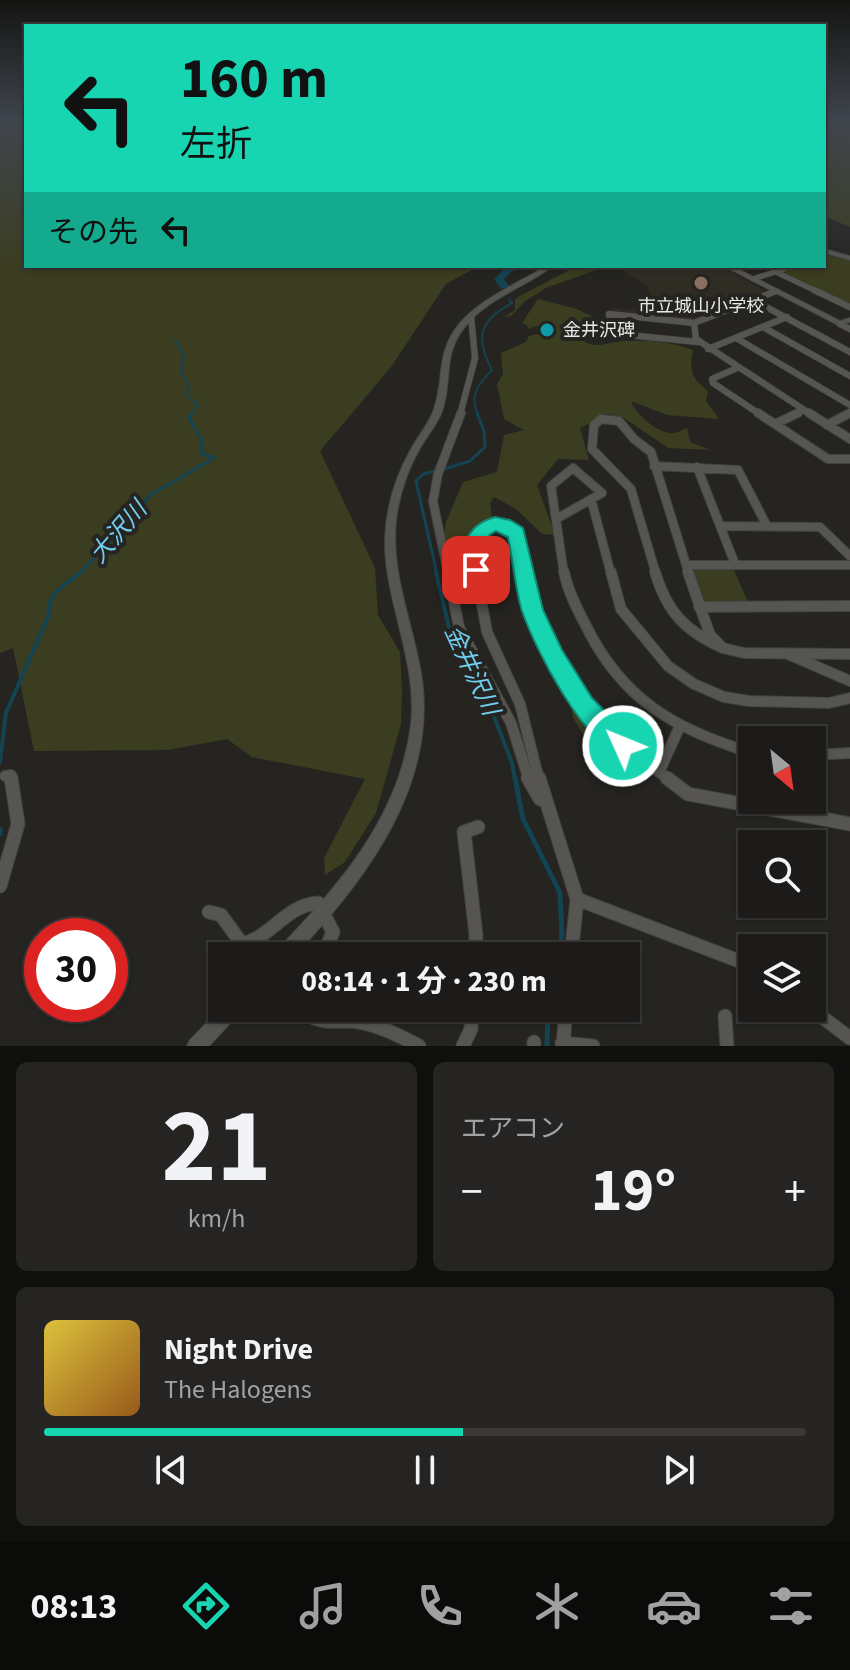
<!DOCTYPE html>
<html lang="ja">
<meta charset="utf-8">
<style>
body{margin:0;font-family:"Source Sans 3","Noto Sans JP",sans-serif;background:#252422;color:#f1f3f6;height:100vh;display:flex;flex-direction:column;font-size:30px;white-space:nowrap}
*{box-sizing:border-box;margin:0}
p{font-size:26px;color:#a0a1a2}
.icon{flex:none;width:44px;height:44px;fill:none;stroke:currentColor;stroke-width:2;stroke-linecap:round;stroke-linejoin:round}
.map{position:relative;height:1046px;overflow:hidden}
.sheet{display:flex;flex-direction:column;gap:16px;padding:16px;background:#0f0f0e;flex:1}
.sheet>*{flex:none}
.banner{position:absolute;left:24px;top:24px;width:802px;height:244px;border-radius:0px;box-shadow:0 2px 6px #0004,0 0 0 2px #3a3938;background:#18d5b2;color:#111;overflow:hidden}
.needle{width:52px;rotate:151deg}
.buttons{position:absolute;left:738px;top:726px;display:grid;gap:16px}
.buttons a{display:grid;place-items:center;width:88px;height:88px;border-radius:0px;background:#1c1b19;box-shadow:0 2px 6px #0004,0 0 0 2px #3a3938;font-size:40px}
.speed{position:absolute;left:24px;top:918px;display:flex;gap:16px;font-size:40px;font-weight:700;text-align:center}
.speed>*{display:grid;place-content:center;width:104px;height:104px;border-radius:50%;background:#1c1b19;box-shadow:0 2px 6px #0004,0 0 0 2px #3a3938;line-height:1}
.speed .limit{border:12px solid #d22;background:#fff;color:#111}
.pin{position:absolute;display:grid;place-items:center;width:68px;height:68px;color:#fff;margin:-34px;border-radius:16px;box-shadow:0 4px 12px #0006}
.me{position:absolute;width:88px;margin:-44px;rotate:314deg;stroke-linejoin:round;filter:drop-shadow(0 0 6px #0008)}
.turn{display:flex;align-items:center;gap:28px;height:168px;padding:0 24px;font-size:36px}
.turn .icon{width:104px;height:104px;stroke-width:2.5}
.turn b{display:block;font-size:56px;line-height:68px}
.then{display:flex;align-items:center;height:76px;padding:0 24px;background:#0003;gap:16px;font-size:30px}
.big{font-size:60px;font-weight:700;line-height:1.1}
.sheet .widget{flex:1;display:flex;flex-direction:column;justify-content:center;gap:12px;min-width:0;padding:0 28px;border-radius:12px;background:#252422}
.sheet .dial{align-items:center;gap:0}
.dial b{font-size:104px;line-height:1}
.song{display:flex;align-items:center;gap:24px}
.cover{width:96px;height:96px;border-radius:12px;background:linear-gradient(135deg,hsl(50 70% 55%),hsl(30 70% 35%))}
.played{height:8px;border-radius:4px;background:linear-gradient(90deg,#18d5b2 55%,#3a3938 55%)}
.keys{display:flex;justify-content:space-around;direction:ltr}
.heat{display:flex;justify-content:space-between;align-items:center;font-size:44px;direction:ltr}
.sheet .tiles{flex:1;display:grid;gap:16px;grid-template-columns:1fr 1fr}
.widget:last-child{grid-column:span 2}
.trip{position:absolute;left:208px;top:942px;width:432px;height:80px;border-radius:0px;background:#1c1b19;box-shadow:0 2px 6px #0004,0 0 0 2px #3a3938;font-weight:700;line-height:80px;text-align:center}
.menu{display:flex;height:128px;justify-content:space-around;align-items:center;background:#0b0b0a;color:#a0a1a2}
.menu .icon{width:56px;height:56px}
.menu .on{color:#18d5b2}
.menu b{font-size:36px;color:#f1f3f6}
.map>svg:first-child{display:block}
.built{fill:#2f2c24}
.green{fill:#3b3d20}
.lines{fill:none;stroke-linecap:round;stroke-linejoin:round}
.stream-far3{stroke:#144352;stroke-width:2}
.stream-far2{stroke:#144352;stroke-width:3}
.stream-far1{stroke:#144352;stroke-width:4}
.stream{stroke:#144352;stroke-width:5}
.river{fill:#144352;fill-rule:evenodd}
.minor-far4-casing{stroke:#424240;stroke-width:6}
.minor-far3-casing{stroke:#424240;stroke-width:7}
.minor-far2-casing{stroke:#424240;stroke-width:10}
.minor-far1-casing{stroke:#424240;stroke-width:12}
.minor-casing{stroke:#424240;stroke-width:15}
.tertiary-casing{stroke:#424240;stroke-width:2}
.minor-far4{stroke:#565552;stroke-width:5}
.minor-far3{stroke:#565552;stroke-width:6}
.minor-far2{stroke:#565552;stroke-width:8}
.minor-far1{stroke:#565552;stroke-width:10}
.minor{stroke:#565552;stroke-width:13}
.tertiary{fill:#565552;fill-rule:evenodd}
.route{fill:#18d5b2;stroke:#108a74;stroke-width:2}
.education-dot{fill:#8d6e63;stroke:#252421;stroke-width:3}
.culture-dot{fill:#0f9aa8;stroke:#252421;stroke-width:3}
.labels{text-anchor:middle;stroke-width:8;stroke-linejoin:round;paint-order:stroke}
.far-poi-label{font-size:18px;fill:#e8e8e6;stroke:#252421}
.water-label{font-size:24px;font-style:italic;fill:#70ceee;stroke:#252421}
</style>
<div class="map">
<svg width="850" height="1046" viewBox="0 0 850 1046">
<rect width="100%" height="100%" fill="#252421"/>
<path class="built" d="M613,266H721L765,291L691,320L610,310L611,308L627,310L652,306L654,303L646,284Z"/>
<path class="green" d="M0,122H26V266H479L446,284L391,367L320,451L375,568L378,615L400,652L402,690L401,724L376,813L345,862L325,875L324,858L365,779L252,757L227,739L168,750L34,751L13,648L0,653Z
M824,122H850V227L824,216Z
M828,256L850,260V304L784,273L798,266H824V257Z
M577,266H607L546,288L525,301L511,316L504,317L515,310V300L518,297Z
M538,299L577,309L595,318L597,328L582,332L579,337C593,351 605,343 622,341C642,339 675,342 693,350C689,371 691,378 708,391L706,401L719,419L667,415L631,401C635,414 659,435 674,433C679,432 683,429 687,428L690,442L711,450L668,448L624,418L608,414L580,428L589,460L558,459L537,485L555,535L542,534L516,509L494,497L490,503L492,519L466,539L468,592L451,587L443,547L446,522L463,482L497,472L504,435L524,430L504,419L497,384L503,374L501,353L526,342L529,336L546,332L536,326L528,329L527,325L522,323Z
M697,568H733L749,604H708L702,600L693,570Z
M532,618L566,686L598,732L637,762L629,770L608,768L593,751L573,718L570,698L525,620Z"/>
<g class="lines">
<path class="stream-far3" d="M175,339L184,356L181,371L188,383L187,396L198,404L191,415
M478,415C469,394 478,385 492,370C475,338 479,320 512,303L509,299"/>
<path class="stream-far2" d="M444,469L470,461L485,447L484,431L477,413
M436,471L423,474L416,481L437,574
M79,574L119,533L149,496L214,458L201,453L202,440L189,418L192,413"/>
<path class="stream-far1" d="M436,572L450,632L485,693L512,763L515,780
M0,762L6,713L49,615C45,594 66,584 81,572"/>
<path class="stream" d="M515,778L523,819L560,893L562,936L558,956
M0,829V834
M547,1046L548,1008"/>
<path class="river" d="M510,266H525L511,272L504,279L510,287L501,289L494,279L505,268Z"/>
<defs>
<path id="minor-far4" d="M776,272L818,292
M753,279L793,266"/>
<path id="minor-far3" d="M814,290L850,307
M776,291L694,323L696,339L812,415
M753,300L850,352
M694,323L609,314L611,331L618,334L698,342
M840,324L850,329
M763,327L850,376
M736,338L850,405
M708,349L787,317
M737,368L712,379L713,383L761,415
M460,415L475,358L471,316
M794,415L804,410
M847,415L850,413"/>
<path id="minor-far2" d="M758,413L828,459H850
M809,413L850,439
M775,424L798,413
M827,425L850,413
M654,466L738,470L767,526
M697,467L735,564
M591,499L611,574
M558,518L602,493L573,468L551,486L564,574
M720,526L820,527L850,556
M687,565H850
M448,574L433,501L438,474L461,413
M477,574C475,567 471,555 472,548C476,521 499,522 516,534L524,574
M656,574L631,489L592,449L594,425L601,419L619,421L634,439L651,452L689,574"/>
<path id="minor-far1" d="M448,572L459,627L511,723L529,780
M476,572L487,632L520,704L539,780
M524,572C536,632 566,691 609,735C623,750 643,760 659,772L680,726
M564,572C568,591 576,607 585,624C622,700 674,729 752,753
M611,572L621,609L668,666L694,684L724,697L749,701L829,703L850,698
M655,572C667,612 685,631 723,648
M688,572L710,635L723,648
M699,607L850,606
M723,648L744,653L850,654
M790,655L850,681
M812,755L850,753
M659,772L670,780
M5,776L11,775L12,780"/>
<path id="minor" d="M528,778L540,799
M539,778L577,899L571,956
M667,778L688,794L850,824
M0,886L18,824L11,778
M577,899L752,966
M209,912L221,915L242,944C272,937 286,905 318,903L333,932L323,956
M475,956L476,935L464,832L478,827
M310,1008V1016C326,1025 341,1019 359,1022C381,1026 400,1036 419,1046
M810,1008L850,1038
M725,1016L727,1046
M534,1042V1046
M562,1043L593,1046
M463,1046L471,1029L472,1008
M563,1046L566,1008"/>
<path id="tertiary" d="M824,249L850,256V260L824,253Z
M546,266H553C524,288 487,298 464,328C442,355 453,385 441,414C436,425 428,435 422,445C409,466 401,490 397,513C389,565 409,612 419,662C444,777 369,877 294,956H275L277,950C339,886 400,816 411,724C417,668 392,617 386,562C382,524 391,485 410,451C417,437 429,424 434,409C445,377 435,353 460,323C483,297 517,284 546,266Z
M724,266H732L840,321L850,318V322L838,325Z
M222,1007V1008H242L239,1014L209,1046H187L190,1040Z"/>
</defs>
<use href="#minor-far4" class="minor-far4-casing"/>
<use href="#minor-far3" class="minor-far3-casing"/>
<use href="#minor-far2" class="minor-far2-casing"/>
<use href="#minor-far1" class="minor-far1-casing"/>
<use href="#minor" class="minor-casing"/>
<use href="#tertiary" class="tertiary-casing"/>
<use href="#minor-far4" class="minor-far4"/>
<use href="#minor-far3" class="minor-far3"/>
<use href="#minor-far2" class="minor-far2"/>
<use href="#minor-far1" class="minor-far1"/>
<use href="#minor" class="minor"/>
<use href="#tertiary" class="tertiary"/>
</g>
<linearGradient id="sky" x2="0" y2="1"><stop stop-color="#141412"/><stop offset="0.45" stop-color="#40454e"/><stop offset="1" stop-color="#40454e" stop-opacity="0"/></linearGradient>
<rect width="850" height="269" fill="url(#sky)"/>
<path class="route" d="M495,517L510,520L523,528L543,610L562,650L592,698L631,737L635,746L631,755L623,758C583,742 536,651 522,611C515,588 513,561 508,537L496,531C474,542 489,558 483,576H469C456,549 467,525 495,517Z"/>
<circle class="education-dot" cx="701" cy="283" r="8"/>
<circle class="culture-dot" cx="547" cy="330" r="8"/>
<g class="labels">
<g class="far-poi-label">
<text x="701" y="312">市立城山小学校</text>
<text x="563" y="336" text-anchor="start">金井沢碑</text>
</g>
<g class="water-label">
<text transform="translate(118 532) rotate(-49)" y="8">大沢川</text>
<text transform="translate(472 670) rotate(65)" y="8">金井沢川</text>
</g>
</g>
</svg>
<div class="buttons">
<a><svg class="needle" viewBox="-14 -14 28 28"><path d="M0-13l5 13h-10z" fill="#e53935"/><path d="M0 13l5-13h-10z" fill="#a0a1a2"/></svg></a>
<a><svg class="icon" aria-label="search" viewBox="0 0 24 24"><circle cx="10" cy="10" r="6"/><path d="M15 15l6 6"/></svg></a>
<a><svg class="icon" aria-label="layers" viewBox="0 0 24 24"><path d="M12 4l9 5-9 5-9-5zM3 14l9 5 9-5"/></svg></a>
</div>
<div class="speed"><div class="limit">30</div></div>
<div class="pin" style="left:476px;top:570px;background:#d93025"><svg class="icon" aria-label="arrive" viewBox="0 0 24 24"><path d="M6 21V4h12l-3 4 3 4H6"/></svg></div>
<svg class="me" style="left:623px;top:746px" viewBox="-20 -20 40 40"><circle r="17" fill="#18d5b2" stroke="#fff" stroke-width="3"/><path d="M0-11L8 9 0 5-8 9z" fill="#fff"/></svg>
<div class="trip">08:14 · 1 分 · 230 m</div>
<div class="banner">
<div class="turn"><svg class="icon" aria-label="left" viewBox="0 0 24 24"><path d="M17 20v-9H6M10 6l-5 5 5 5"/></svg><div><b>160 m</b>左折</div></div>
<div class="then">その先<svg class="icon" aria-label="left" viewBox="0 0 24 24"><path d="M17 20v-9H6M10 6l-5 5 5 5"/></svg></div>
</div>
</div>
<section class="sheet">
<div class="tiles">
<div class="widget dial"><b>21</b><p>km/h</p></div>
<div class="widget"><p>エアコン</p>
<div class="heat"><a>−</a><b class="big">19°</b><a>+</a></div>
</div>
<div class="widget">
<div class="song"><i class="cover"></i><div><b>Night Drive</b><p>The Halogens</p></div></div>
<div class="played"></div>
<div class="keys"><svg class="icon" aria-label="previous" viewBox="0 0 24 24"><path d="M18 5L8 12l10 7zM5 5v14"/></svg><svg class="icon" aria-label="pause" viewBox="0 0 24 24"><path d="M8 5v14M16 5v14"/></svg><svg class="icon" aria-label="next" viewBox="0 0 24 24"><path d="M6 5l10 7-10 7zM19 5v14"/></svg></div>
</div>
</div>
</section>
<nav class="menu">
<b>08:13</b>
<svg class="icon on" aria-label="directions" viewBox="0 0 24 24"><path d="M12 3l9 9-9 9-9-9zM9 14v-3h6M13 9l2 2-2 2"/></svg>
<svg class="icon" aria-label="music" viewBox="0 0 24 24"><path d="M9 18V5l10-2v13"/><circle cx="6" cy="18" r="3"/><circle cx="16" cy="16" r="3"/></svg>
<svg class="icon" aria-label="phone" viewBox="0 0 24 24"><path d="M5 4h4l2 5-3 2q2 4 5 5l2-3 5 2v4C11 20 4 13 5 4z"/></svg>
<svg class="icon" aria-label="climate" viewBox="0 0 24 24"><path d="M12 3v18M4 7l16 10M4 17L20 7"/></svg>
<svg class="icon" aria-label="car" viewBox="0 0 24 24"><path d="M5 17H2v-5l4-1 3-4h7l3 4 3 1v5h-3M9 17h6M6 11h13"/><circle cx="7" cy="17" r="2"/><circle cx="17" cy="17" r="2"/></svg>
<svg class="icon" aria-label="filters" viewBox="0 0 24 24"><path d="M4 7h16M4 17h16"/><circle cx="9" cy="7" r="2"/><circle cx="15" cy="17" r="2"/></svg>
</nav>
